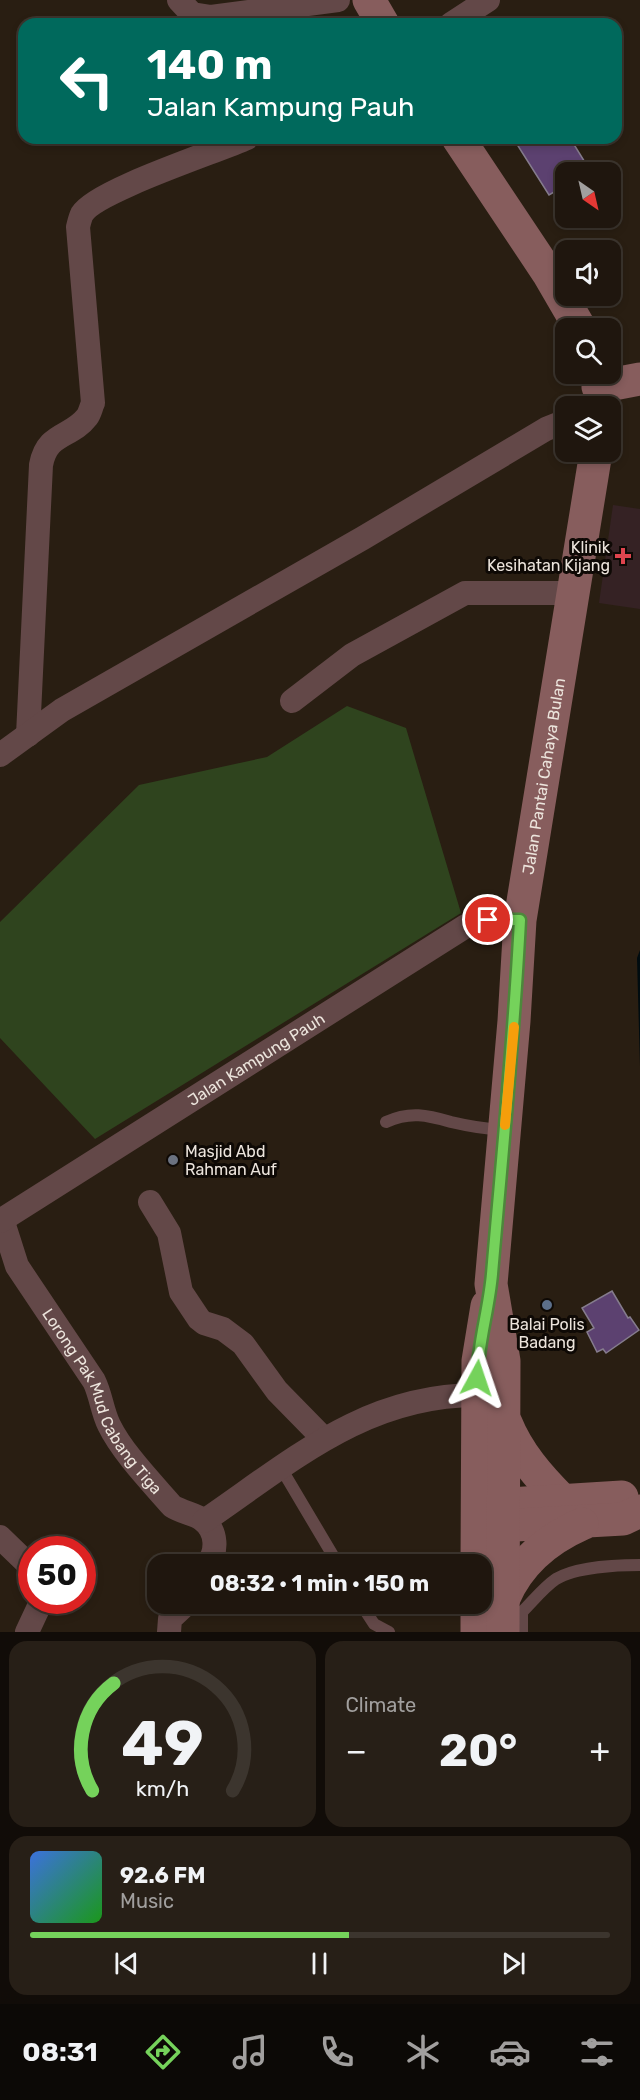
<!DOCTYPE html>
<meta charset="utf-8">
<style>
body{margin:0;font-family:Rubik,sans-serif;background:#271f17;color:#f1f3f6;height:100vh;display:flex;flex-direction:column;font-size:22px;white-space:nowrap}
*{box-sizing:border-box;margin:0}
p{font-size:20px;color:#a19f9e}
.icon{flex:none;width:33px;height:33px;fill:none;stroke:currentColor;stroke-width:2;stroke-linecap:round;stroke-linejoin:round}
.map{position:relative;height:1632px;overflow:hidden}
.panel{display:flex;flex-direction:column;gap:9px;padding:9px;background:#110c08;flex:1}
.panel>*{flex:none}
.banner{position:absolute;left:18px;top:18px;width:604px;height:126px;border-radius:18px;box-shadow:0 3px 9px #0003,0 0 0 2px #3c352e;background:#00695c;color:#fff;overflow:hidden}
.needle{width:39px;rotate:146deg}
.tools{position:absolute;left:555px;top:162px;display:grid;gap:12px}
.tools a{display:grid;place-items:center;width:66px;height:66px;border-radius:12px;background:#1f160e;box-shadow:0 3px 9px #0003,0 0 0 2px #3c352e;font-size:30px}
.speed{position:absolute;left:18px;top:1536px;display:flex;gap:12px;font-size:30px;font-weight:700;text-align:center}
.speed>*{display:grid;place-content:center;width:78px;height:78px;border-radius:50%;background:#1f160e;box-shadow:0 3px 9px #0003,0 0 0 2px #3c352e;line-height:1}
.speed .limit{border:9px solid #d22;background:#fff;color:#111}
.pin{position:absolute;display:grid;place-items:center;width:51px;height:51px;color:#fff;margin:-26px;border:3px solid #fff;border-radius:50%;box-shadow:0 2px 6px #0007}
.me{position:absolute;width:66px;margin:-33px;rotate:5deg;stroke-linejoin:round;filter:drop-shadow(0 0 4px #0008)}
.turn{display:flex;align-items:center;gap:21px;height:126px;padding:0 30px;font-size:27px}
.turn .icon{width:78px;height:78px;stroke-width:2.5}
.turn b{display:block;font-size:42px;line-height:51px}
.big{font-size:45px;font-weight:700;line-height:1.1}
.panel .tile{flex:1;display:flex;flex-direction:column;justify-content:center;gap:9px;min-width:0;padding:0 21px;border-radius:18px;background:#271f17}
.panel .dial{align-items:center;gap:0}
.dial svg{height:156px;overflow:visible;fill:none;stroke:#3c352e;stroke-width:7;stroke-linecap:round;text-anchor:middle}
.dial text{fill:#f1f3f6;stroke:none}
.song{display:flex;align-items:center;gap:18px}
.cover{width:72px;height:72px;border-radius:9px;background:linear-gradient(135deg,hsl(220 70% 55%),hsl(120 70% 35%))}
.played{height:6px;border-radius:3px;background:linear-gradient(90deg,#75d25b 55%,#3c352e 55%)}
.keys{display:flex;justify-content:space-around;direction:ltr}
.heat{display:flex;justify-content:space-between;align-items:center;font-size:33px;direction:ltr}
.panel .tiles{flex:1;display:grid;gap:9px;grid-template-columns:1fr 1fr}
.tile:last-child{grid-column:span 2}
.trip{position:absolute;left:147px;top:1554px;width:345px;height:60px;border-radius:18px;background:#1f160e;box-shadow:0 3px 9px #0003,0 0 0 2px #3c352e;font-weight:700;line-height:60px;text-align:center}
.dock{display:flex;height:96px;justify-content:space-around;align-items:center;background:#0c0906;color:#a19f9e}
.dock .icon{width:42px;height:42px}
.dock .current{color:#75d25b}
.dock b{font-size:27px;color:#f1f3f6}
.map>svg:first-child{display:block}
.industrial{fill:#352224}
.green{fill:#2f441e}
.water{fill:#000c10}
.building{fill:#5c4170;stroke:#857c8d;stroke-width:1.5}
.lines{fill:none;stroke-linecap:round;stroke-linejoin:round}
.lane{stroke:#634848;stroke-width:12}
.street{stroke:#634848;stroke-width:24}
.secondary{stroke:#875d5d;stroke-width:33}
.route-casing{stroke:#4c883b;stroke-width:15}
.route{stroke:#75d25b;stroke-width:10}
.slow{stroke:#f59e0b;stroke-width:10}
.health-dot{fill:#e0444e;stroke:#0e0905;stroke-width:2}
.worship-dot{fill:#6b7280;stroke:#0e0905;stroke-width:2}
.service-dot{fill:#5c6f8a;stroke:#0e0905;stroke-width:2}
.labels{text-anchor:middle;stroke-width:6;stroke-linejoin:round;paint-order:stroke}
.poi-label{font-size:16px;fill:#ece4dc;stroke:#0e0905;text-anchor:end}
.street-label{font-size:16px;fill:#ece4dc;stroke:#0e0905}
</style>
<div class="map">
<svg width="640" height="1632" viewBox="0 0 640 1632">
<rect width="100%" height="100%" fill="#291e12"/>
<path class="industrial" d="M613,505L640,509V609L599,603Z"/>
<path class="green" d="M347,706L406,728L461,913L95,1139L0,1038V922L139,785L267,757Z"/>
<path class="water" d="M640,950V1067L637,958Z"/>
<path class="building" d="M513,138H570L591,172H566V185L549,195Z
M612,1291L628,1318L630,1317L639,1330L606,1353L603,1349L597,1352L587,1332L594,1328L582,1308Z"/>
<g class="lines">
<path class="lane" d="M386,1122C410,1111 427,1115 451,1122C468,1126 486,1129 503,1130
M281,1468L338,1564
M361,1604L374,1624L389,1632
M503,1612H522C533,1601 544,1587 556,1579C576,1567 617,1565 640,1565
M522,1612V1632"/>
<g class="street">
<path d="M179,0L192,14L211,17L338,0"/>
<path d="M451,24L488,0"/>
<path d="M292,701L352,655L465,593H573"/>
<path d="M28,735L41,465C47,432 71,438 87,417C90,413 91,407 93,403L78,227C79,223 80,218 82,214C95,191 216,152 247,138"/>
<path d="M0,755L62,710L363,538L546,429L566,421"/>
<path d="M150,1202L169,1233L181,1292L199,1319L204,1323L223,1329L243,1344L277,1391L324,1439"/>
<path id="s1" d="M2,1219L17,1266L94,1381C101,1395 102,1411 109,1425C122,1452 152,1483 172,1506C181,1512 197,1515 203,1520C217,1531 218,1552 207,1564"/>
<path id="s2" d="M0,1221L466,926L488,920H520"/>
<path d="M204,1521C292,1461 365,1395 477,1395"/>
<path d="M0,1537L32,1568"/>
<path d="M27,1632L42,1600"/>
<path d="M169,1632L170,1619L186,1604"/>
</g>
<g class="secondary">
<path d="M369,0L383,24"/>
<path d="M458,138L548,273L580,328"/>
<path d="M598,387L640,379"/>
<path d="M506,1423C518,1453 539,1477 562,1500"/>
<path d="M509,1504L622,1497"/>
<path d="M482,1527L623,1519L640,1511"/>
<path d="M477,1564L478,1361L487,1306"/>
<path d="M504,1598C519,1563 548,1539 582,1524"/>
<path d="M477,1632V1604"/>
<path id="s3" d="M503,1632L504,1361L491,1284L514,1021L520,920L596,452"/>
</g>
</g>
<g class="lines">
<defs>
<path id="route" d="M477,1378C478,1343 489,1309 492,1274C502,1157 514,1039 520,920H488"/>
</defs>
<use href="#route" class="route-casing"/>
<use href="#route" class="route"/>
<path class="slow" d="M505,1125L514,1027"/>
</g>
<path class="health-dot" d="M620 547h6v6h6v6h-6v6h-6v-6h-6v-6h6z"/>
<circle class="worship-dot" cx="173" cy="1160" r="6"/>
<circle class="service-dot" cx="547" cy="1305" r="6"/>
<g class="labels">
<g class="poi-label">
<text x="610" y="553">Klinik<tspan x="610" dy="18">Kesihatan Kijang</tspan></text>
<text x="185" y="1157" text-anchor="start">Masjid Abd<tspan x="185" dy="18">Rahman Auf</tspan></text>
<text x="547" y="1330" text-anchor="middle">Balai Polis<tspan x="547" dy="18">Badang</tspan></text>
</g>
<g class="street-label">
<text dy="6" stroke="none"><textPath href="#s3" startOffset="860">Jalan Pantai Cahaya Bulan</textPath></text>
<text dy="6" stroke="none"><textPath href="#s2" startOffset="303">Jalan Kampung Pauh</textPath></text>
<text dy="6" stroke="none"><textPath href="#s1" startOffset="210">Lorong Pak Mud Cabang Tiga</textPath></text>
</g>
</g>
</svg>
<div class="tools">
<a><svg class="needle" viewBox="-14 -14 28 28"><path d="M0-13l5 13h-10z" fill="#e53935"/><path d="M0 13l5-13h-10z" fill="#a19f9e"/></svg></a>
<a><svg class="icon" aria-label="sound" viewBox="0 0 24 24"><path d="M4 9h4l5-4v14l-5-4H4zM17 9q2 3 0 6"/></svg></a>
<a><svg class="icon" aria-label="search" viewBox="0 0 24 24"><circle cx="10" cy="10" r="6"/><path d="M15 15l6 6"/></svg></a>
<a><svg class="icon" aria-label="layers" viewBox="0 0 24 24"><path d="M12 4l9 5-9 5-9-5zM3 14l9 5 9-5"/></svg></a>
</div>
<div class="speed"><div class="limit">50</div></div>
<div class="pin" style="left:488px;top:920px;background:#d93025"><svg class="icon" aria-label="arrive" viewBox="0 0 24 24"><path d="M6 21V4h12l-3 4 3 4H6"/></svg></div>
<svg class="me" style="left:477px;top:1378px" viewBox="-20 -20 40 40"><path d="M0-17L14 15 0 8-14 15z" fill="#75d25b" stroke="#fff" stroke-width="4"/></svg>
<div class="trip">08:32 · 1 min · 150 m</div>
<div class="banner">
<div class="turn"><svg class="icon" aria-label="left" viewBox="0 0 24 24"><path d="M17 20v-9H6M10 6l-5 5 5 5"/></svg><div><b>140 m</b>Jalan Kampung Pauh</div></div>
</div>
</div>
<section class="panel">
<div class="tiles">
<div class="tile dial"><svg viewBox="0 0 100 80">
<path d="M14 69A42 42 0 1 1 86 69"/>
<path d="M14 69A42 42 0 0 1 25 14" stroke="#75d25b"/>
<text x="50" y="56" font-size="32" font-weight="700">49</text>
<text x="50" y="72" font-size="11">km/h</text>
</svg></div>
<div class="tile"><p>Climate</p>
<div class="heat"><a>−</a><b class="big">20°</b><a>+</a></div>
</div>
<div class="tile">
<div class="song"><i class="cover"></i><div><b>92.6 FM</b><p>Music</p></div></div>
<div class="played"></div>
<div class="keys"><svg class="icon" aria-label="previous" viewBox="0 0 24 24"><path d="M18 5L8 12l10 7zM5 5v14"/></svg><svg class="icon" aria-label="pause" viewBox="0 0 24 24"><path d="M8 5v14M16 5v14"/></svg><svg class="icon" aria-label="next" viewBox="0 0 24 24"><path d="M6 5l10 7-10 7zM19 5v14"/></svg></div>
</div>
</div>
</section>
<nav class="dock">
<b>08:31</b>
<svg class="icon current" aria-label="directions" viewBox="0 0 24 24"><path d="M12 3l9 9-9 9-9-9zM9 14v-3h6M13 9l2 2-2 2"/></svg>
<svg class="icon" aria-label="music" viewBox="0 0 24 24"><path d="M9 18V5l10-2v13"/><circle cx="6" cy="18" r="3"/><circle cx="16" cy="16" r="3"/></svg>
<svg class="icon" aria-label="phone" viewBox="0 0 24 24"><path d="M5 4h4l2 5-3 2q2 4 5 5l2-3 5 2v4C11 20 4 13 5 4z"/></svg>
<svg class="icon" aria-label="climate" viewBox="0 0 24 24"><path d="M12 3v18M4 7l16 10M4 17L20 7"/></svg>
<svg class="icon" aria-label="car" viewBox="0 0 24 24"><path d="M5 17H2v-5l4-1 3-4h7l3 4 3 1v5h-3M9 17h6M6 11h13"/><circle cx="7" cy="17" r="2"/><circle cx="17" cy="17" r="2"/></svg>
<svg class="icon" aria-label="filters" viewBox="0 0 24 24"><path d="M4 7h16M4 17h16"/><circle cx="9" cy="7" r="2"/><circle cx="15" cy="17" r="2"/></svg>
</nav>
